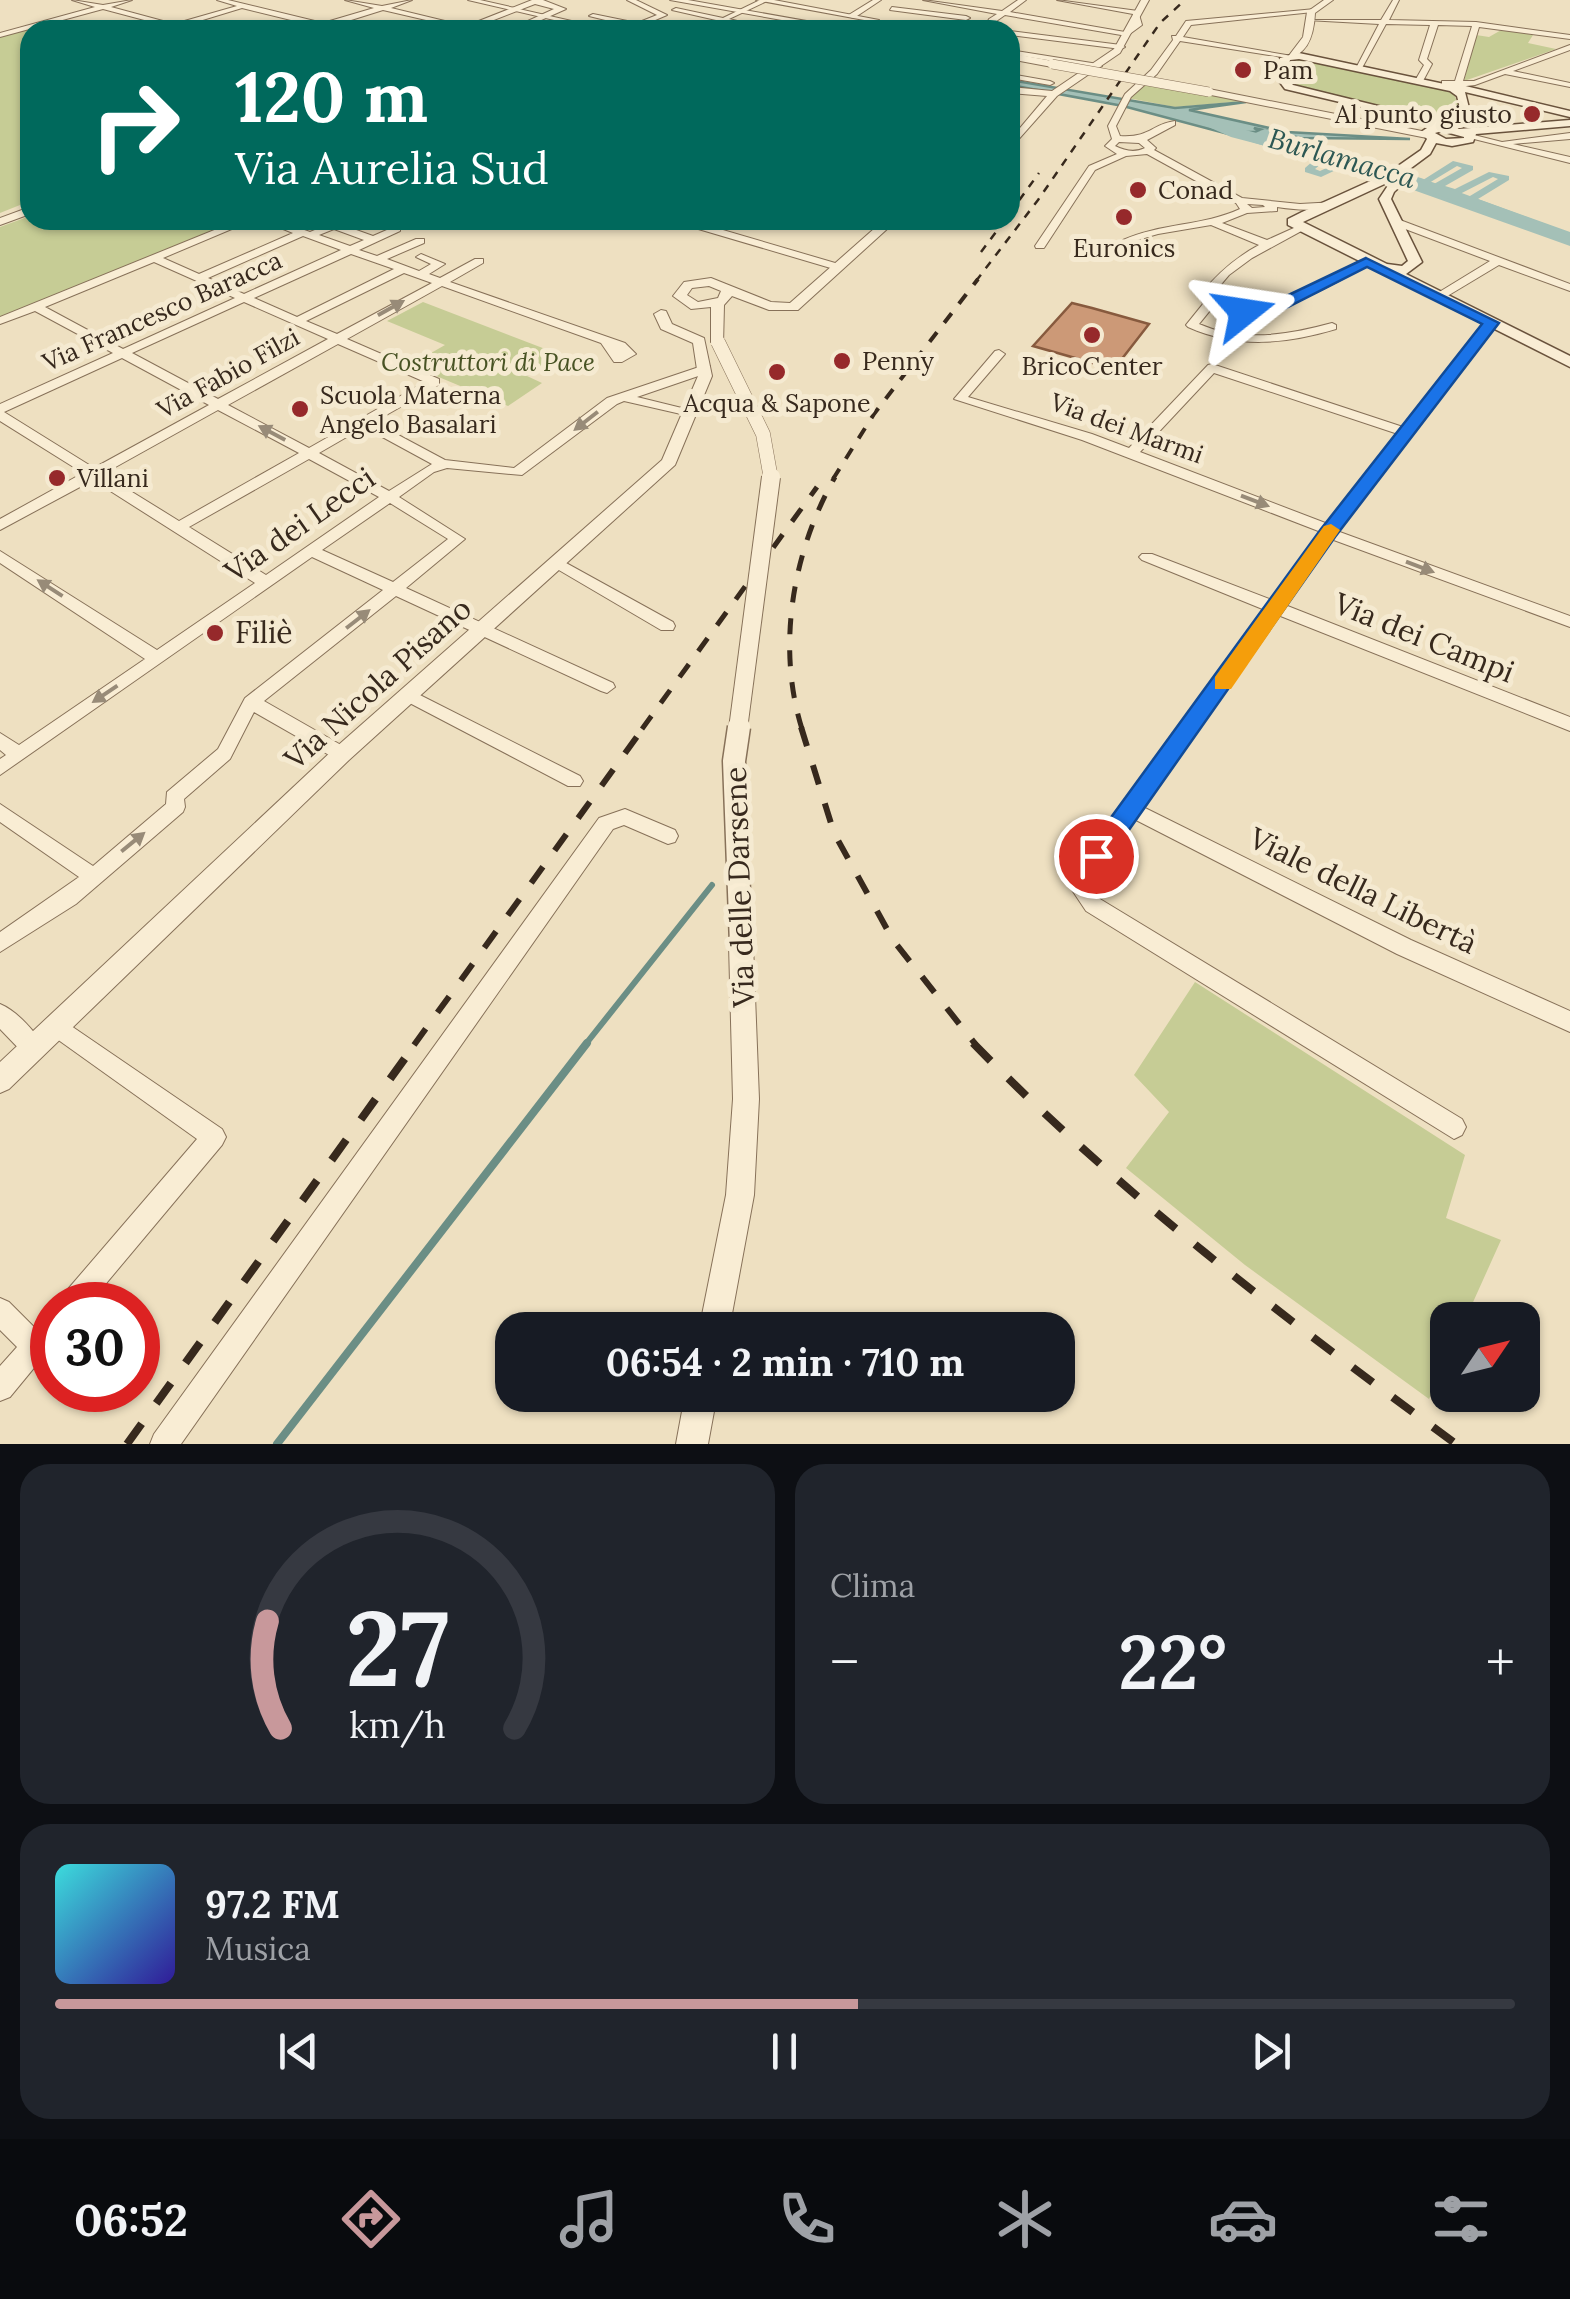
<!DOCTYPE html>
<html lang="it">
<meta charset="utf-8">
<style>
body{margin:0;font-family:Lora,serif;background:#20242c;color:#f1f3f6;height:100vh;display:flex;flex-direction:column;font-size:38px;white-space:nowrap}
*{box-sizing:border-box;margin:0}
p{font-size:32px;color:#9ea1a6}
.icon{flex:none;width:55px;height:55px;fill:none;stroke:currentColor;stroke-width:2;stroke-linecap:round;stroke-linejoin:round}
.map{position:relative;height:1444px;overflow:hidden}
.sheet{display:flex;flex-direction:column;gap:20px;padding:20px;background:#0d0f14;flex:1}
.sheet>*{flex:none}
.guide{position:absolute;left:20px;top:20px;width:1000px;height:210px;border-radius:30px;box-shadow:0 2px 8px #0004;background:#00695c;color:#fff;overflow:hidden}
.needle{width:65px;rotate:55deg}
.tools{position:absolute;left:1430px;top:1302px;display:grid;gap:20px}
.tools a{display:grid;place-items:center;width:110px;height:110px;border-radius:20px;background:#171b24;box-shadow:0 2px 8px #0004;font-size:50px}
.speed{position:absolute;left:30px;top:1282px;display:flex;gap:20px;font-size:50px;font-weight:700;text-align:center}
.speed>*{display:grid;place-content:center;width:130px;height:130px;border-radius:50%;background:#171b24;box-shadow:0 2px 8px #0004;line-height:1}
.speed .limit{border:15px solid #d22;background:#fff;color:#111}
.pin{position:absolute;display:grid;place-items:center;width:85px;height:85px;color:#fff;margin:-42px;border:5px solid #fff;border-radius:50%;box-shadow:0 2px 10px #0007}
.me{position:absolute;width:110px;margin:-55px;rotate:75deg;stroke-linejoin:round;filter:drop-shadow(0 0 8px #0008)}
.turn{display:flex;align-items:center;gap:35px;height:210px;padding:0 50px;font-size:45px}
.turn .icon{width:130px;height:130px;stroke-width:2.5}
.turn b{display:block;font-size:70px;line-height:85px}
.big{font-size:75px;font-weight:700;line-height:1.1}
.sheet .card{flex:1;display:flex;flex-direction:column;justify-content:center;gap:15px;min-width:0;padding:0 35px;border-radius:30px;background:#20242c}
.sheet .dial{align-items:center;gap:0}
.dial svg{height:260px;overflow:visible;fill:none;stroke:#363941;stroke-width:7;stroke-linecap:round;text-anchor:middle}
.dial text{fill:#f1f3f6;stroke:none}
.song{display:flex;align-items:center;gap:30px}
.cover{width:120px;height:120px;border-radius:15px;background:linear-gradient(135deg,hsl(180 70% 55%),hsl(250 70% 35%))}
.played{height:10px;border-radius:5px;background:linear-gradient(90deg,#c8989b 55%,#363941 55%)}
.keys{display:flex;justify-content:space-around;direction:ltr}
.heat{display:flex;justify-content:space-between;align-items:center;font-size:55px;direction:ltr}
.sheet .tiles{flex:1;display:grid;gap:20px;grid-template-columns:1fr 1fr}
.card:last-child{grid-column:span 2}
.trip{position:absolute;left:495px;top:1312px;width:580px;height:100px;border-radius:30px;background:#171b24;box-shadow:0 2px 8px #0004;font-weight:700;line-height:100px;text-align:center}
.tabs{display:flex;height:160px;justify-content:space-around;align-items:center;background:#090b0e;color:#9ea1a6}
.tabs .icon{width:70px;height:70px}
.tabs .selected{color:#c8989b}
.tabs b{font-size:45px;color:#f1f3f6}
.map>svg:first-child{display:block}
.green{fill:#c6cc95}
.water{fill:#a4c0b7;stroke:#6b8e85;stroke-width:2.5}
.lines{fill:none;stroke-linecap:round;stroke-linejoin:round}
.stream-far1{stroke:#6b8e85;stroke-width:6}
.stream{stroke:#6b8e85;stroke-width:8}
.canal{fill:#a4c0b7;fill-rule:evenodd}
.river{fill:#a4c0b7;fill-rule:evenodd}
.building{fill:#c97;stroke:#875a3e;stroke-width:2.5}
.minor-casing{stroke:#877159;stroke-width:2}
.tertiary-casing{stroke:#877159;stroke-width:2}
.secondary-casing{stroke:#69523c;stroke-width:3}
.minor{fill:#f9edd4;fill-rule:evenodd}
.tertiary{fill:#f9edd4;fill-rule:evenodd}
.secondary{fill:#f9edd4;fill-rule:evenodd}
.rail-far4{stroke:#37291d;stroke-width:2.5;stroke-dasharray:8 8;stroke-linecap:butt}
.rail-far3{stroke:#37291d;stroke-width:4;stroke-dasharray:12 12;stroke-linecap:butt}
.rail-far2{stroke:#37291d;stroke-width:5;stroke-dasharray:16 16;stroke-linecap:butt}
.rail-far1{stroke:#37291d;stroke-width:6;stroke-dasharray:20 20;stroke-linecap:butt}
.rail{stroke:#37291d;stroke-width:8;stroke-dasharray:25 25;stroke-linecap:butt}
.tertiary-bridge-far3-casing{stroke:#877159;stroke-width:10;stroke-linecap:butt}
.tertiary-bridge-far2-casing{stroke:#877159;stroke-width:15;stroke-linecap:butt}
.tertiary-bridge-far1-casing{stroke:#877159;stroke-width:20;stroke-linecap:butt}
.tertiary-bridge-casing{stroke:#877159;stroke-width:25;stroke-linecap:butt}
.tertiary-bridge-far3{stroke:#f9edd4;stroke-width:9}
.tertiary-bridge-far2{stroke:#f9edd4;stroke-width:14}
.tertiary-bridge-far1{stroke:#f9edd4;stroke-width:18}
.tertiary-bridge{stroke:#f9edd4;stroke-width:22}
.oneway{fill:#988b78}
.route{fill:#1a73e8;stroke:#114b97;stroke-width:2.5}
.slow{fill:#f59e0b}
.poi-dot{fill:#96292b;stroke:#f5ead1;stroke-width:4}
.labels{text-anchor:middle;stroke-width:10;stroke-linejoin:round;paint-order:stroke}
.far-poi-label{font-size:25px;fill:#37291d;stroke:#f5ead1;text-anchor:start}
.far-street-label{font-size:25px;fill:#37291d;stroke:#f5ead1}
.far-park-label{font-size:25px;font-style:italic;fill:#485324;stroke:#f5ead1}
.far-water-label{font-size:28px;font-style:italic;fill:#2c5753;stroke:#f5ead1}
.street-label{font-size:30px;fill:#37291d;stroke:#f5ead1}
.poi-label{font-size:30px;fill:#37291d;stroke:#f5ead1;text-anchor:start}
</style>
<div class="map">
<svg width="1570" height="1444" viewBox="0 0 1570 1444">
<rect width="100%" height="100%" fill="#eee0c1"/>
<path class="green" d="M29,29L33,30L30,201L0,213V37Z
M1503,29L1533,35L1528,43L1556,49L1464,81L1476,35L1489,37Z
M1297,58L1453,92L1460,108L1432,117L1433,121L1301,88L1289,79L1294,69L1290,59Z
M1145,83L1244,101L1175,107L1128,98Z
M30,216V220H239L0,317V227Z
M423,302L561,355L527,376L542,383L508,406L410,365L445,345L387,321Z
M1195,982L1465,1155L1446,1218L1501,1240L1465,1320H1448L1447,1359L1429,1399L1245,1265L1126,1168L1169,1112L1134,1075Z"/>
<path class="water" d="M1010,80L1175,108L1246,102L1189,110L1287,132L1410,139L1301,138L1254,128L1260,132H1242L1248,135L1243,138L1123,106L1010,85Z"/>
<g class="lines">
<path class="stream-far1" d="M585,1045L712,885"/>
<path class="stream" d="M277,1444L587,1043"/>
<path class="canal" d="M1265,129L1423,180L1453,161L1473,166V170L1445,186L1455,189L1489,172L1509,176V180L1478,199L1570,232V239L1567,238L1570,239V246L1377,177L1368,179L1338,169L1321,177L1305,172V168L1313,161L1239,138L1243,135L1266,139L1253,134ZM1293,149L1320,153L1378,171L1368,173L1337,163L1320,171L1315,169L1322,163V159ZM1457,166L1462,168L1434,184V188L1456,196L1493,177L1498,179L1465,199L1563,237L1392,176L1424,186Z"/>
<path class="river" d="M1202,118L1421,178L1570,233V244L1409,184L1231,137L1202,124Z"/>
</g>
<path class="building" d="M1072,303L1092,308L1149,324L1114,369L1033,346Z"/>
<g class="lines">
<defs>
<path id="minor" d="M72,0L103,5L132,0L111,7L174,24L237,6L217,0H228L323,23L374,8L345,0L382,6L412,0L391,8L482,30H469L383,10L332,26L345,30H332L242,8L183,26L195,30H182L103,9L0,37V33L95,7Z
M468,0H480L611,30H597Z
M627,0H636L667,15L632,30H622L630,26L589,16L593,14L637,23L657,15Z
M760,0H769L729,19L774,30H760L672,10L676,8L723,18Z
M873,0H881L854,18L847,16Z
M923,0L1002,11L1018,0H1026L1010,12L1125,32L1134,24L1133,14L1057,0L1138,11L1142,25L1127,36L1005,15L995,22L992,30H984L989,19L997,14Z
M1393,0H1399L1389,20L1476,22L1570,35V39L1479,27L1463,81H1474L1570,45V50L1513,71L1570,83V87L1505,74L1475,85L1458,87L1442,85V81H1455L1472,26L1438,25L1427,59L1432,64L1423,81L1416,79L1424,65L1419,60L1430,25L1386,24L1362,68L1355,70L1379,24L1307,20H1381Z
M892,7L966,16L970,18L966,20L890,10Z
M1315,9L1313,12L1191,25L1183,37L1292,56L1288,58L1180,41L1157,74L1131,97L1116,126L1120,136C1150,138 1152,124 1175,121V125L1147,140L1156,148L1154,150L1242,198L1300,204L1336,202L1338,204C1319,212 1297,210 1277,207V211L1247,213L1222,223L1267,240L1296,227L1305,229L1252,258L1229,275L1212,295L1214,302C1269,316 1315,285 1362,260H1370V264C1319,291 1271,324 1212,308L1199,324C1242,343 1288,335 1332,323L1336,325V329C1286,344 1237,349 1188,327L1186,325L1203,304L1200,295C1217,274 1235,258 1259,245L1211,225L1158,234L1123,244V240C1161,223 1203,226 1240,209L1236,203L1147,154L1126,156L1095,170L1044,248H1036L1035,246L1089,166L1117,154L1105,146L1112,139L1108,126L1125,94L1151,70L1173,40L1172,36H1176L1186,21ZM1119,142L1139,143L1145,148C1135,153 1125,151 1115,146ZM1247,204L1263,205L1265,207L1252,208Z
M1010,31L1121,45L1125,47L1121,49L1010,35Z
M1010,50L1098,64L1102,66L1098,68L1010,54Z
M1010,74L1050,81L1054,83L1050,85L1010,78Z
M1570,133V139L1513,144L1570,157V163L1466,137L1470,134L1502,142Z
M239,220H253L163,258L199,274L293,233L261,220H276L310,232L334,222L373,236L396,226L400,227V231L359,250L377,256L416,239H424V243L387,259L419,271L431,264L416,257L421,254L445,264L429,274L440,278L475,259H483V263L450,282L625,343L636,354L622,362H614L601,343L442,286L347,339L439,379V385L374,422L445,460L514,468L607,398L702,366H710V372L637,397L694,411V417L624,401L617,404L522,475L447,468L434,472L399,497L465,539L406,588L613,683L615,687L607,693L601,691L396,596L264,701L348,749L351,754L348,759H336L254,712L230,759L184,799L185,807L183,812L76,904L0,952V932L79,877L0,822V804L93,866L166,804L167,792L218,749L245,698L383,590L312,557L0,775V759L6,755L0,750V733L19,745L145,659L0,563V551L157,650L255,583L93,480L0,530V519L83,473L0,421V404L113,353L35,311L0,324V317ZM334,229L364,240L350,246L319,235ZM303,236L341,250L244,294L208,278ZM351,254L394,269L297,317L254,298ZM154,262L235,298L123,349L45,307ZM404,273L432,283L337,334L306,321ZM244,302L328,339L218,399L132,353ZM338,344L425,382L309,448L228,405ZM122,358L209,405L94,468L4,412ZM218,410L299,453L179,521L103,474ZM364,427L432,464L389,491L319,453ZM309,459L379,497L266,575L189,527ZM390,503L448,539L393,582L322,550Z
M1392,220H1400L1570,284V291L1499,265L1444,298H1436V294L1490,261L1392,224Z
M699,223L842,265L843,267L834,269L695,228L694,226Z
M1487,321L1497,323L1337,531L1570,616V627L1331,539L1285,605L1570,717V731L1278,615L1143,807L1411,940L1570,1011V1032L1397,954L1134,819L1089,884L1100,899L1462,1119L1466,1127L1462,1135L1454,1139L1086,911L1068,884L1265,610L1142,560L1139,557L1142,554H1152L1272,600L1321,532L1082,440L954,399L995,351L999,350L1005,354L968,397L1092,434L1129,448L1208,365L1212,364L1403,427ZM1214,373L1398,434L1328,524L1140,452Z
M557,558L673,622L675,626L673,630H661L552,566L549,563Z
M408,689L580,776L583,781L580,786H568L402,699L399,695L402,691Z
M625,809L675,830L678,836L675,842L668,844L624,825L613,829L181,1444H150L154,1434L599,818Z
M0,1004C17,1011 37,1033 45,1049L42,1056L34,1060L26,1056L0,1029Z
M58,1017L222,1129L226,1137L222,1145L88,1305H58L62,1296L197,1139L50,1034L47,1027L50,1020Z
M0,1298L9,1302L34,1327L43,1317L52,1313V1346L10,1397L0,1401V1366L17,1347L0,1330Z"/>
<path id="tertiary" d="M532,0H543L566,9L519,30H508L554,9L535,4L468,30H456Z
M670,0H688L857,30H838Z
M756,0H774L879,20L875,22Z
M1141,0H1149L1120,53L1057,96L1010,149V140L1047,96L1010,93V87L1052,91L1114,49Z
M1324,0H1333L1315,13C1314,33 1309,55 1287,58L1303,37L1307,12Z
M1010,53L1052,61L1056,64L1052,67L1010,59Z
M1209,89L1427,132L1432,135L1427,138L1206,94Z
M30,207V214L0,225V218Z
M884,220H897L798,310H769L732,296L724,305L723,345L711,342V307L691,309L673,296L684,282L711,278L771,302L790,303ZM709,286L721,291L718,298L698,302L687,295L692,288Z
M661,310L666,311L672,324L704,338L712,376L675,465L349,760L9,1089L0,1093V1062L335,748L662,460L698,376L693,343L661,329L654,314Z
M741,934L749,937L753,944L759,1099L754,1195L729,1330H699L726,1195L733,1099L729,944L733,937Z
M685,1395H717L708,1444H676Z"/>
<path id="secondary" d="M1299,53L1449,85L1453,83L1570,111V117L1465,92L1470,112L1445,120L1459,129L1570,120V126L1476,134L1473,142L1452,146L1436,143L1430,154L1403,174L1409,178L1394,192L1391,199L1422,262L1406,274L1570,356V367L1288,225V219L1302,212L1388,173L1421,150L1427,139L1421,132L1427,128L1420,121L1285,89L1276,77L1280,58ZM1299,59L1450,91L1457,96L1460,108L1431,119L1293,85L1286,77L1290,60ZM1442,131L1464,137V138L1446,139L1435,133ZM1391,181L1379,199L1408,261L1402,266L1387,264L1303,222Z"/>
</defs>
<use href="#minor" class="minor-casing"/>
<use href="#tertiary" class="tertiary-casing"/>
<use href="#secondary" class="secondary-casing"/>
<use href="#minor" class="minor"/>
<use href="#tertiary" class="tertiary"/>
<use href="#secondary" class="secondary"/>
<path class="rail-far4" d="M1010,213L1039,173
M981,252L1005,220
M976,281L1038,200L1160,23L1185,0"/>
<path class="rail-far3" d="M833,479L874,414L978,279"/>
<path class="rail-far2" d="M642,729L817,487
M802,729C776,646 793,551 835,477"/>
<path class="rail-far1" d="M801,727L834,833L893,940L976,1045
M414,1045L644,727"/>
<path class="rail" d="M973,1043C1121,1195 1286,1319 1456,1444
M127,1444L416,1043"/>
<defs>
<path id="tertiary-bridge-far3" d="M1052,64L1209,92"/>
<path id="tertiary-bridge-far2" d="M718,342L763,434L771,479"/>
<path id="tertiary-bridge-far1" d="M738,729L771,477"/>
<path id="tertiary-bridge" d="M739,727L734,761L741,944"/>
</defs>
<use href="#tertiary-bridge-far3" class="tertiary-bridge-far3-casing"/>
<use href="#tertiary-bridge-far2" class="tertiary-bridge-far2-casing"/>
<use href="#tertiary-bridge-far1" class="tertiary-bridge-far1-casing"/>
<use href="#tertiary-bridge" class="tertiary-bridge-casing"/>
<use href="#tertiary-bridge-far3" class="tertiary-bridge-far3"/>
<use href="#tertiary-bridge-far2" class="tertiary-bridge-far2"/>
<use href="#tertiary-bridge-far1" class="tertiary-bridge-far1"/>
<use href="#tertiary-bridge" class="tertiary-bridge"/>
</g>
<defs><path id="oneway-solid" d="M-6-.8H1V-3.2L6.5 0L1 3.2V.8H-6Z" transform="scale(2.5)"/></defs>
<g class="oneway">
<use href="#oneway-solid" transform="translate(391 308) rotate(-29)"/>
<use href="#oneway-solid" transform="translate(586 421) rotate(142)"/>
<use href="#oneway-solid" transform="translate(272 433) rotate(-152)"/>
<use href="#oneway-solid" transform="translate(1255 501) rotate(21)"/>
<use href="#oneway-solid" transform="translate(1420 567) rotate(21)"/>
<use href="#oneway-solid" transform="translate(50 588) rotate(-147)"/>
<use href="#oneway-solid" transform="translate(358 619) rotate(-38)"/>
<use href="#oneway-solid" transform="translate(105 694) rotate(146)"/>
<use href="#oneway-solid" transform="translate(133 842) rotate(-39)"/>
</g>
<path class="route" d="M1366,258L1499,323L1335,537L1105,864H1088L1084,856L1088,849L1321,529L1482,324L1367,267L1286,308L1244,317L1237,312L1276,301Z"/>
<path class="slow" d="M1331,524L1340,530L1231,689H1215V677L1324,526Z"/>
<g class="poi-dot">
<circle cx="1243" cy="70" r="10"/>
<circle cx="1532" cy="114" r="10"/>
<circle cx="1138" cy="190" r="10"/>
<circle cx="1124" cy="217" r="10"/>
<circle cx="1092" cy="335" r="10"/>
<circle cx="842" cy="361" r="10"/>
<circle cx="777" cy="372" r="10"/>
<circle cx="300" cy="409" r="10"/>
<circle cx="57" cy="478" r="10"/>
<circle cx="215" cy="633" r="10"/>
</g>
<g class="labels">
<g class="far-poi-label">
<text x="1263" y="79">Pam</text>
<text x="1512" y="123" text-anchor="end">Al punto giusto</text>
<text x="1158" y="199">Conad</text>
<text x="1124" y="257" text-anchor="middle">Euronics</text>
<text x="862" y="370">Penny</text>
<text x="1092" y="375" text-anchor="middle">BricoCenter</text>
<text x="320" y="404">Scuola Materna<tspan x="320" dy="29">Angelo Basalari</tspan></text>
<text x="777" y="412" text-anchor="middle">Acqua &amp; Sapone</text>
<text x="77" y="487">Villani</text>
</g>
<g class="far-street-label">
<text transform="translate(162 311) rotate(-24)" y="9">Via Francesco Baracca</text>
<text transform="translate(228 373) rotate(-29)" y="9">Via Fabio Filzi</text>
<text transform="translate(1127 428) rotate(20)" y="9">Via dei Marmi</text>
</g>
<g class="far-park-label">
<text x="488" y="371">Costruttori di Pace</text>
</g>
<g class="far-water-label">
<text transform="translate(1342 158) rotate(16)" y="10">Burlamacca</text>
</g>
<g class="street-label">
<text transform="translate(300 525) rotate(-35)" y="10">Via dei Lecci</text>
<text transform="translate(1424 638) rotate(22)" y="10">Via dei Campi</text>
<text transform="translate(378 684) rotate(-42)" y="10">Via Nicola Pisano</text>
<text transform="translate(740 887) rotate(-92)" y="10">Via delle Darsene</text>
<text transform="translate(1363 891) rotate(26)" y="10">Viale della Libertà</text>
</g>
<g class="poi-label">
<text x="235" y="643">Filiè</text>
</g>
</g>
</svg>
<div class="tools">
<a><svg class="needle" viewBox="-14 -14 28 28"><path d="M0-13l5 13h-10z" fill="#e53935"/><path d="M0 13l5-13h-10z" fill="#9ea1a6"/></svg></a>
</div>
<div class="speed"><div class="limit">30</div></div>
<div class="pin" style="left:1096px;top:856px;background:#d93025"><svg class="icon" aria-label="arrive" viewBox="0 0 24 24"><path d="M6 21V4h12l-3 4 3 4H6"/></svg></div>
<svg class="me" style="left:1244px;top:312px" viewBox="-20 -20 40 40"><path d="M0-17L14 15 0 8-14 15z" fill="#1a73e8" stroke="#fff" stroke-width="4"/></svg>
<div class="trip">06:54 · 2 min · 710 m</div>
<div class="guide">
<div class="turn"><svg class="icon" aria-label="right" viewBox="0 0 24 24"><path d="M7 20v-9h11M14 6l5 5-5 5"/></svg><div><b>120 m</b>Via Aurelia Sud</div></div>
</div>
</div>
<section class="sheet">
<div class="tiles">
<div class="card dial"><svg viewBox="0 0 100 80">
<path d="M14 69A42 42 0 1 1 86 69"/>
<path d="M14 69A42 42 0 0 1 10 36" stroke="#c8989b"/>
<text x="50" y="56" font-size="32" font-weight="700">27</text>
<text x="50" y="72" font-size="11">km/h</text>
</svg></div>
<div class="card"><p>Clima</p>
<div class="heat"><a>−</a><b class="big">22°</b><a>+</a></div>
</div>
<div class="card">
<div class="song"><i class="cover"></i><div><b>97.2 FM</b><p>Musica</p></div></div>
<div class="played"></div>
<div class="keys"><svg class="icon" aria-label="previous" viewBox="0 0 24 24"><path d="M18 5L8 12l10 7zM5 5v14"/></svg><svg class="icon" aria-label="pause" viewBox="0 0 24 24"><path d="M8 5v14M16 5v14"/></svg><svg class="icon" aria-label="next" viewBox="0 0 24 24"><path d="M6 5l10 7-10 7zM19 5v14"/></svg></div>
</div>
</div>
</section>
<nav class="tabs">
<b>06:52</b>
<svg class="icon selected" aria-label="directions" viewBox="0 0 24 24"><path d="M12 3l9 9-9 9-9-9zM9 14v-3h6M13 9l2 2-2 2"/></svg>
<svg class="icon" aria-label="music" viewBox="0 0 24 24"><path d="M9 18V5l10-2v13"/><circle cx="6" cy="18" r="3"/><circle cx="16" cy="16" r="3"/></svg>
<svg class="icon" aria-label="phone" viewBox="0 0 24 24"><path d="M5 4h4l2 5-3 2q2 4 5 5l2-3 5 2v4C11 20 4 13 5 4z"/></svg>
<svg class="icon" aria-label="climate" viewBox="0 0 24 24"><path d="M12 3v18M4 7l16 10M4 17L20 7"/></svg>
<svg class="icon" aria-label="car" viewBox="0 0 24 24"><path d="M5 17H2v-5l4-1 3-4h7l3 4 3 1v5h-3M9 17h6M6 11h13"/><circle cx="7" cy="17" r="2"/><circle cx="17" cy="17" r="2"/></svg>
<svg class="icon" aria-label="filters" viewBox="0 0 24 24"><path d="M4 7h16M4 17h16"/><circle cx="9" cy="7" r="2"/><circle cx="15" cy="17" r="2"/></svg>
</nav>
